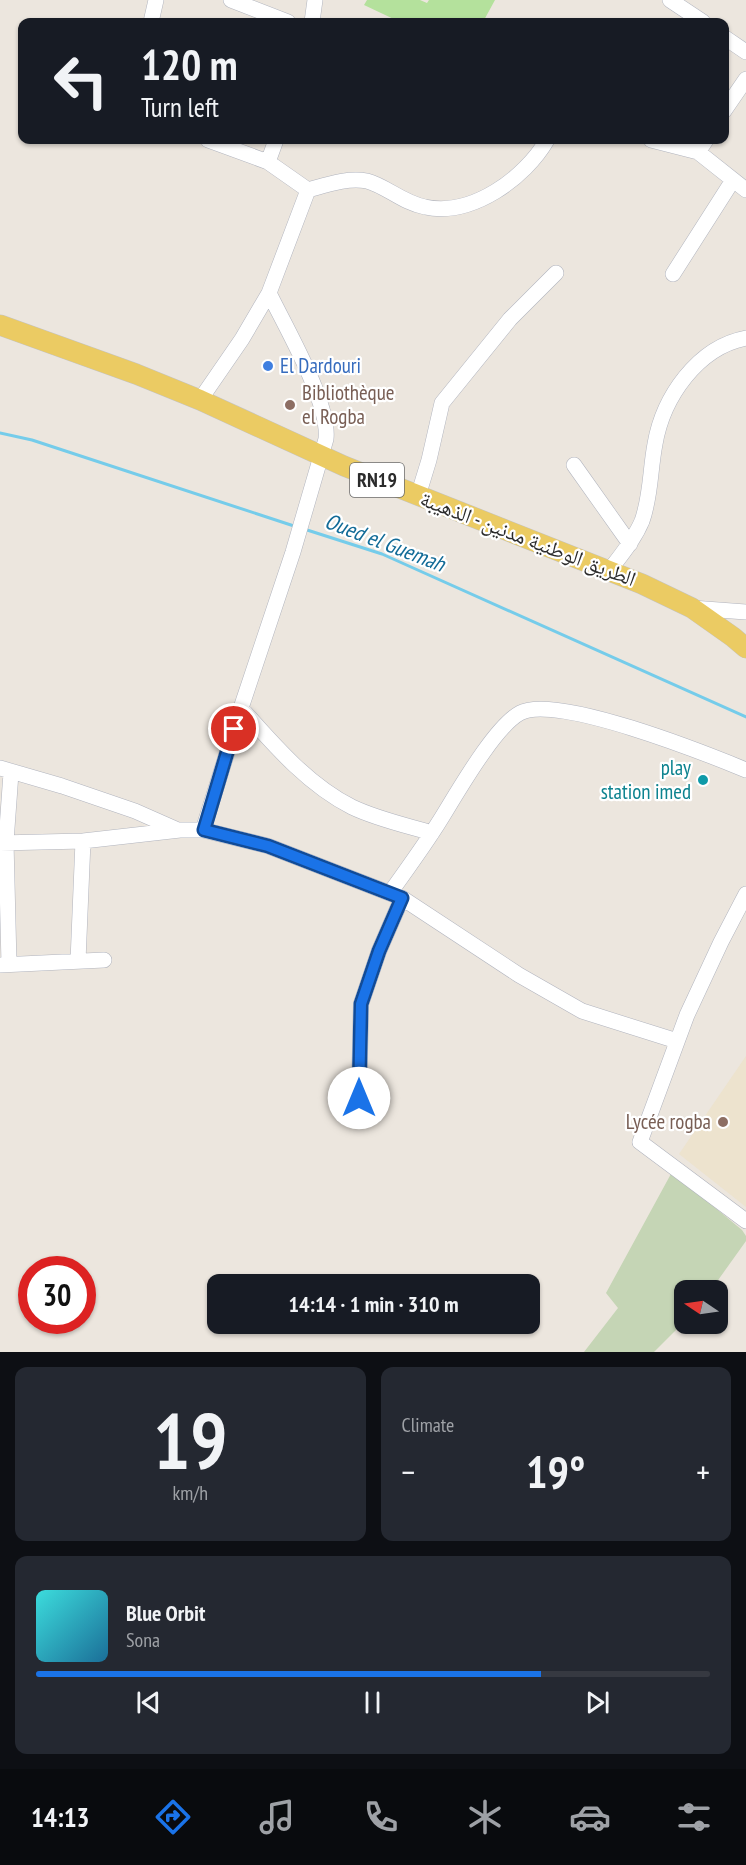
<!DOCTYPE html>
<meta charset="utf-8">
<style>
body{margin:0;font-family:"PT Sans Narrow","Noto Naskh Arabic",sans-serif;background:#242831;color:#f1f3f6;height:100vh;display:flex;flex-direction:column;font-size:22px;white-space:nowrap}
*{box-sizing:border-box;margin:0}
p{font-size:20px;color:#9ea1a6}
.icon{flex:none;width:33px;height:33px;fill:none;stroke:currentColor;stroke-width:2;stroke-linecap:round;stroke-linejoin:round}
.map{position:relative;height:1352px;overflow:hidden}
.side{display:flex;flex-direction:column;gap:15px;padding:15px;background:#0d0f14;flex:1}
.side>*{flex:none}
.banner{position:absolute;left:18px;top:18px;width:711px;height:126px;border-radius:12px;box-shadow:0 2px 4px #0004;background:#171b24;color:#f1f3f6;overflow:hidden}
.needle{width:39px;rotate:283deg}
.tools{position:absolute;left:674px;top:1280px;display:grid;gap:12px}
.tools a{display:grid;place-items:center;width:54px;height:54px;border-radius:12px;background:#171b24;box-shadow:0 2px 4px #0004;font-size:30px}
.speed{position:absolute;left:18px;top:1256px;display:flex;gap:12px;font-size:30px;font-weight:700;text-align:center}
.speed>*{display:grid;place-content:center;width:78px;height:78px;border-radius:50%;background:#171b24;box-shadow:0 2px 4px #0004;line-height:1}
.speed .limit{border:9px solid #d22;background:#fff;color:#111}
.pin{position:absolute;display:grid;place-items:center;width:51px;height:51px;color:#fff;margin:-26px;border:3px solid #fff;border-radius:50%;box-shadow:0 2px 6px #0007}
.me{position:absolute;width:66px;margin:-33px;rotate:0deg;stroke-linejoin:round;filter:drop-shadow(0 0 4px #0008)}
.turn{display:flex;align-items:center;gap:21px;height:126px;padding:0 24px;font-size:27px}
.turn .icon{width:78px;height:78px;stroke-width:2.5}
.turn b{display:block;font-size:42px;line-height:51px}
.big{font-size:45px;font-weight:600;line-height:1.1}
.side .card{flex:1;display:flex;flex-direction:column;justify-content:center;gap:9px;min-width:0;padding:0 21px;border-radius:12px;background:#242831}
.side .dial{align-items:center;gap:0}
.dial b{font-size:78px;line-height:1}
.song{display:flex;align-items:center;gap:18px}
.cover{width:72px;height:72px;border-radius:9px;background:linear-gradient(135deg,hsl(180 70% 55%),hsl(200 70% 35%))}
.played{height:6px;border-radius:3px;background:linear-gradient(90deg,#1a73e8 75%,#363941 75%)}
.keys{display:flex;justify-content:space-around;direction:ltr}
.heat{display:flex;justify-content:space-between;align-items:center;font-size:33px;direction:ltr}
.side .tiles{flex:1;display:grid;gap:15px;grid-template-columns:1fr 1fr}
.card:last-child{grid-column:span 2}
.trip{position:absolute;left:207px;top:1274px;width:333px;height:60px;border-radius:12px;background:#171b24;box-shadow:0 2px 4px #0004;font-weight:600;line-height:60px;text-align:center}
.tab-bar{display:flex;height:96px;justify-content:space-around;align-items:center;background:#090b0e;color:#9ea1a6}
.tab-bar .icon{width:42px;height:42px}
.tab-bar .current{color:#1a73e8}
.tab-bar b{font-size:27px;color:#f1f3f6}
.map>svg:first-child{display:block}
.education{fill:#ede3ce}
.green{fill:#b4e19c}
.cemetery{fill:#c5d5b5}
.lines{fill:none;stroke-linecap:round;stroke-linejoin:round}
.stream{stroke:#75ccea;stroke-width:3}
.minor-casing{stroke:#b1b4be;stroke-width:16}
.major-casing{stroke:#c4c4c4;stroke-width:21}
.minor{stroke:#fff;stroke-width:15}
.major{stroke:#ebcb63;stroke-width:20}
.route-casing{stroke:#114b97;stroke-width:15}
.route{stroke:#1a73e8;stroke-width:10}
.shop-dot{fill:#3f7fe0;stroke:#fff;stroke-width:2}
.education-dot{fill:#8d6e63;stroke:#fff;stroke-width:2}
.culture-dot{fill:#0f9aa8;stroke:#fff;stroke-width:2}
.labels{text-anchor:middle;stroke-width:4.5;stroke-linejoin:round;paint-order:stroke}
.shield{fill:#fff;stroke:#6b6b6b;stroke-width:1.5}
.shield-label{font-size:20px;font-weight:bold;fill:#2b2b2b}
.shop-label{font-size:21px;fill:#366cbe;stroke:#fff;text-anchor:start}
.education-label{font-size:21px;fill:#785e54;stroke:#fff;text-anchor:start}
.street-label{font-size:21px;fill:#2b2b2b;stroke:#fff}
.culture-label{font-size:21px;fill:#0d838f;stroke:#fff;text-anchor:end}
.water-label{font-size:22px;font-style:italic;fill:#126b97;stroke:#fff}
</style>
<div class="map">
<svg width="746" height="1352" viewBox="0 0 746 1352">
<rect width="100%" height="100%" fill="#ece6de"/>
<path class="education" d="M746,1056V1207L679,1154Z"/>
<path class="green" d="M367,0H420L427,3L429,0H495L483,22H400L364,5Z"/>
<path class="cemetery" d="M672,1172L742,1230L746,1236V1241L711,1290H684V1322L654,1352H584L618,1308L606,1293Z"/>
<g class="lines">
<path class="stream" d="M0,433L32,440L294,526
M304,529L382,554L746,717"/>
<defs>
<path id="minor" d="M231,0L288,22
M670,0L703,22
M151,22L156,0
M312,22L315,0
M724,37L746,52
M724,111L746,79
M651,140L698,152L746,190
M698,152L706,140
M268,162L276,140
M308,190C326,185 348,177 367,181C386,186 403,203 425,207C472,217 525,178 547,140
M673,274L733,180
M200,400L242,339L269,293L308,190L268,162L208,140
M574,465L630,544
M418,496L429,460L442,403L510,319L556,273
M609,571C621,555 634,540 642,521C651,496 650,470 655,444C663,397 698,347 746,338
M692,608L746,612
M241,708C273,744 308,785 352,807C377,819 405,825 432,833
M0,768L62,786L135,811L178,830
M203,830L241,708L293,552L326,439C330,403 286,328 269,293
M0,843L83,841L180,830H203L268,846L402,898L519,975L582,1011L677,1041
M390,893C407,869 424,846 439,822C456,795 494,727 520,713C555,693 707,754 746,770
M746,894L721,942L687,1015L640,1142L746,1221
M78,961L83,841
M9,964L6,842L11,773
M0,965L104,960
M359,1098L361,1004L379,951L402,898"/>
<path id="major" d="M0,325L136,374L200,400L344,466L642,584L692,608L733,637L746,648"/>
</defs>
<use href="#minor" class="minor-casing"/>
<use href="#major" class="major-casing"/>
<use href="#minor" class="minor"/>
<use href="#major" class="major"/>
</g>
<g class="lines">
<defs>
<path id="route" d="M234,729L204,830L268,846L402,898L379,951L361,1004L359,1098"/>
</defs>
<use href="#route" class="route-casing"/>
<use href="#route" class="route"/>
</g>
<circle class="shop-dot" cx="268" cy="366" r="6"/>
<g class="education-dot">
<circle cx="290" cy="405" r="6"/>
<circle cx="723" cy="1122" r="6"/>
</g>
<circle class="culture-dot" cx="703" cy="780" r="6"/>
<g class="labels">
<rect class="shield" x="350" y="463" width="54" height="34" rx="4.5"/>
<g class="shield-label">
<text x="377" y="487">RN19</text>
</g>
<g class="shop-label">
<text x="280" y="373">El Dardouri</text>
</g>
<g class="education-label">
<text x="302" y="400">Bibliothèque<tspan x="302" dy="24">el Rogba</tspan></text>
<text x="711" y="1129" text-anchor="end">Lycée rogba</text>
</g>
<g class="street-label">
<text transform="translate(528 539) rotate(21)" y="7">الطريق الوطنية مدنين - الذهيبة</text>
</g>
<g class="culture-label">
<text x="691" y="775">play<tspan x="691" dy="24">station imed</tspan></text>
</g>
<g class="water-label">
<text transform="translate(385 542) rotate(21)" y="8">Oued el Guemah</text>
</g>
</g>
</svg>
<div class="tools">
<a><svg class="needle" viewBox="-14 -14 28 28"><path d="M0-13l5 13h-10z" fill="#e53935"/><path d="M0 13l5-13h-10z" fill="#9ea1a6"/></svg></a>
</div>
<div class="speed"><div class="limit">30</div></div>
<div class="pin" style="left:234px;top:729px;background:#d93025"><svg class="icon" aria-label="arrive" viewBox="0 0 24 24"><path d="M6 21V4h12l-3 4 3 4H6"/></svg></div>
<svg class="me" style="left:359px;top:1098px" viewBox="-20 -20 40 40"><circle r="19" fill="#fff"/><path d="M0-13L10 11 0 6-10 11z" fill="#1a73e8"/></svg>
<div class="trip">14:14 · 1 min · 310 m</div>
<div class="banner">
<div class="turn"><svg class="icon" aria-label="left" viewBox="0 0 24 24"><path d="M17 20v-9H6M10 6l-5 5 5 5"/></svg><div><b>120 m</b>Turn left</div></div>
</div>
</div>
<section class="side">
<div class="tiles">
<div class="card dial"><b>19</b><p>km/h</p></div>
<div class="card"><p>Climate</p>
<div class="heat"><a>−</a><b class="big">19°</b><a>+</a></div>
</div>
<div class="card">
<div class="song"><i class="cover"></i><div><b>Blue Orbit</b><p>Sona</p></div></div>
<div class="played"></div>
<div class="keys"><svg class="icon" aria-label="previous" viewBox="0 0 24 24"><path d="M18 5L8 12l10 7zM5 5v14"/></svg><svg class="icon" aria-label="pause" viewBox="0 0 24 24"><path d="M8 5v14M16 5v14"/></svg><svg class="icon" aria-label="next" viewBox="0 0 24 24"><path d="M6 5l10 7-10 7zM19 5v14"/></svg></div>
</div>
</div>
</section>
<nav class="tab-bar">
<b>14:13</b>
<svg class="icon current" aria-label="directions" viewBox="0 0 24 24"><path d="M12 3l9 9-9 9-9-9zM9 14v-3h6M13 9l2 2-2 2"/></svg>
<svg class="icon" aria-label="music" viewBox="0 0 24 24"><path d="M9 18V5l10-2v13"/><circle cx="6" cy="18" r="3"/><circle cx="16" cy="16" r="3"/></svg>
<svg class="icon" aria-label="phone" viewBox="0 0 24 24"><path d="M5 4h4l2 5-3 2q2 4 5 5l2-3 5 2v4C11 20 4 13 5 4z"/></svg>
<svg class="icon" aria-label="climate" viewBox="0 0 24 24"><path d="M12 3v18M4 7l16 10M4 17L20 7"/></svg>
<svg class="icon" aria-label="car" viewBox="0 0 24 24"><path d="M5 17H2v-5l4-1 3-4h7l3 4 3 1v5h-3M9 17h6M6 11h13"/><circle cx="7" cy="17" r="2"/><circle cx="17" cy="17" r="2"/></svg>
<svg class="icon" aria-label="filters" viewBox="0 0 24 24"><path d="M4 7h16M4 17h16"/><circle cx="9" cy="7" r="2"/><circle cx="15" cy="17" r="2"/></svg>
</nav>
